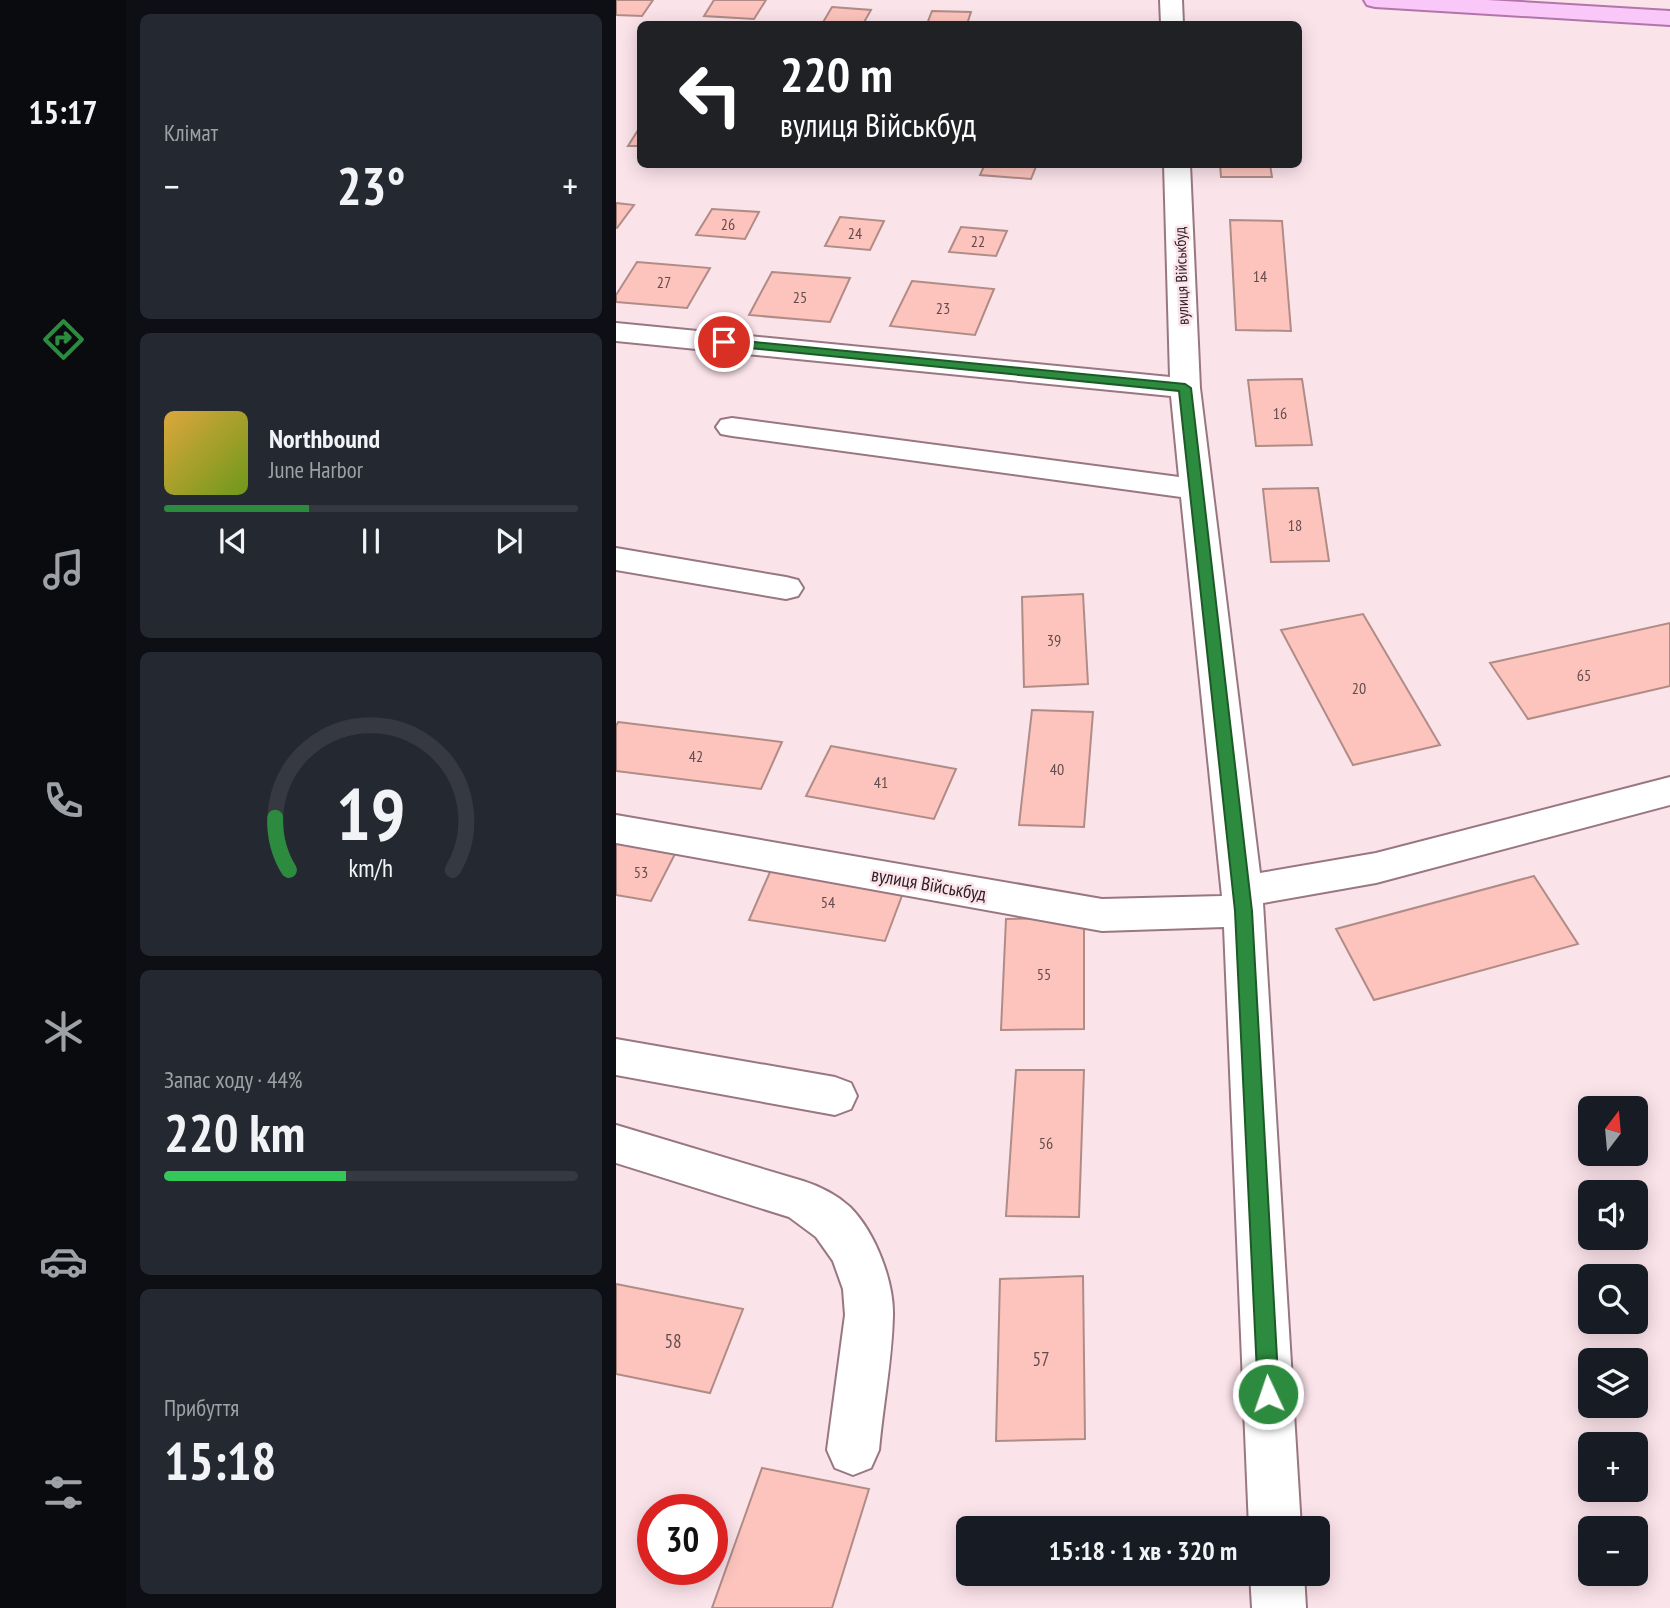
<!DOCTYPE html>
<html lang="uk">
<meta charset="utf-8">
<style>
body{margin:0;font-family:"PT Sans Narrow",sans-serif;background:#242831;color:#f1f3f6;height:100vh;display:flex;flex-direction:column;font-size:26px;white-space:nowrap}
*{box-sizing:border-box;margin:0}
p{font-size:23px;color:#9ea1a6}
.icon{flex:none;width:38px;height:38px;fill:none;stroke:currentColor;stroke-width:2;stroke-linecap:round;stroke-linejoin:round}
.map{position:relative;flex:1;overflow:hidden}
.side{display:flex;flex-direction:column;gap:14px;padding:14px;background:#0d0f14;width:490px}
.side>*{flex:none}
.top-card{position:absolute;left:21px;top:21px;width:665px;height:147px;border-radius:10px;box-shadow:0 4px 18px #0003;background:#202124;color:#fff;overflow:hidden}
.needle{width:46px;rotate:16deg}
.fabs{position:absolute;left:962px;top:1096px;display:grid;gap:14px}
.fabs a{display:grid;place-items:center;width:70px;height:70px;border-radius:10px;background:#171b24;box-shadow:0 4px 18px #0003;font-size:35px}
.speed{position:absolute;left:21px;top:1494px;display:flex;gap:14px;font-size:35px;font-weight:700;text-align:center}
.speed>*{display:grid;place-content:center;width:91px;height:91px;border-radius:50%;background:#171b24;box-shadow:0 4px 18px #0003;line-height:1}
.speed .limit{border:10px solid #d22;background:#fff;color:#111}
.pin{position:absolute;display:grid;place-items:center;width:60px;height:60px;color:#fff;margin:-30px;border:4px solid #fff;border-radius:50%;box-shadow:0 2px 7px #0007}
.me{position:absolute;width:77px;margin:-38px;rotate:357deg;stroke-linejoin:round;filter:drop-shadow(0 0 5px #0008)}
.turn{display:flex;align-items:center;gap:24px;height:147px;padding:0 28px;font-size:32px}
.turn .icon{width:91px;height:91px;stroke-width:2.5}
.turn b{display:block;font-size:49px;line-height:60px}
.big{font-size:52px;font-weight:700;line-height:1.1}
.side .tile{flex:1;display:flex;flex-direction:column;justify-content:center;gap:10px;min-width:0;padding:0 24px;border-radius:10px;background:#242831}
.side .dial{align-items:center;gap:0}
.dial svg{height:182px;overflow:visible;fill:none;stroke:#363941;stroke-width:7;stroke-linecap:round;text-anchor:middle}
.dial text{fill:#f1f3f6;stroke:none}
.song{display:flex;align-items:center;gap:21px}
.cover{width:84px;height:84px;border-radius:10px;background:linear-gradient(135deg,hsl(40 70% 55%),hsl(80 70% 35%))}
.played{height:7px;border-radius:4px;background:linear-gradient(90deg,#2c8b3e 35%,#363941 35%)}
.keys{display:flex;justify-content:space-around;direction:ltr}
.heat{display:flex;justify-content:space-between;align-items:center;font-size:38px;direction:ltr}
.charge{height:10px;border-radius:5px;background:linear-gradient(90deg,#34c759 44%,#363941 0)}
.trip{position:absolute;left:340px;top:1516px;width:374px;height:70px;border-radius:10px;background:#171b24;box-shadow:0 4px 18px #0003;font-weight:700;line-height:70px;text-align:center}
main{display:flex;flex:1;min-height:0}
.tabs{display:flex;flex-direction:column;width:126px;justify-content:space-around;align-items:center;background:#090b0e;color:#9ea1a6}
.tabs .icon{width:49px;height:49px}
.tabs .current{color:#2c8b3e}
.tabs b{font-size:32px;color:#f1f3f6}
.map>svg:first-child{display:block}
.building{fill:#fdc4bd;stroke:#b08c87;stroke-width:2}
.lines{fill:none;stroke-linecap:round;stroke-linejoin:round}
.minor-casing{stroke:#997782;stroke-width:4}
.major-casing{stroke:#b076ac;stroke-width:4}
.minor{fill:#fff;fill-rule:evenodd}
.major{fill:#f9c7f8;fill-rule:evenodd}
.route{fill:#2c8b3e;stroke:#1d5a28;stroke-width:2}
.labels{text-anchor:middle;stroke-width:5;stroke-linejoin:round;paint-order:stroke}
.number-label{font-size:16px;fill:#644b4d}
.far-street-label{font-size:16px;fill:#312328;stroke:#fbe3ea}
.street-label{font-size:19px;fill:#312328;stroke:#fbe3ea}
.near-number-label{font-size:19px;fill:#644b4d}
</style>
<main>
<nav class="tabs">
<b>15:17</b>
<svg class="icon current" aria-label="directions" viewBox="0 0 24 24"><path d="M12 3l9 9-9 9-9-9zM9 14v-3h6M13 9l2 2-2 2"/></svg>
<svg class="icon" aria-label="music" viewBox="0 0 24 24"><path d="M9 18V5l10-2v13"/><circle cx="6" cy="18" r="3"/><circle cx="16" cy="16" r="3"/></svg>
<svg class="icon" aria-label="phone" viewBox="0 0 24 24"><path d="M5 4h4l2 5-3 2q2 4 5 5l2-3 5 2v4C11 20 4 13 5 4z"/></svg>
<svg class="icon" aria-label="climate" viewBox="0 0 24 24"><path d="M12 3v18M4 7l16 10M4 17L20 7"/></svg>
<svg class="icon" aria-label="car" viewBox="0 0 24 24"><path d="M5 17H2v-5l4-1 3-4h7l3 4 3 1v5h-3M9 17h6M6 11h13"/><circle cx="7" cy="17" r="2"/><circle cx="17" cy="17" r="2"/></svg>
<svg class="icon" aria-label="filters" viewBox="0 0 24 24"><path d="M4 7h16M4 17h16"/><circle cx="9" cy="7" r="2"/><circle cx="15" cy="17" r="2"/></svg>
</nav>
<section class="side">
<div class="tile"><p>Клімат</p>
<div class="heat"><a>−</a><b class="big">23°</b><a>+</a></div>
</div>
<div class="tile">
<div class="song"><i class="cover"></i><div><b>Northbound</b><p>June Harbor</p></div></div>
<div class="played"></div>
<div class="keys"><svg class="icon" aria-label="previous" viewBox="0 0 24 24"><path d="M18 5L8 12l10 7zM5 5v14"/></svg><svg class="icon" aria-label="pause" viewBox="0 0 24 24"><path d="M8 5v14M16 5v14"/></svg><svg class="icon" aria-label="next" viewBox="0 0 24 24"><path d="M6 5l10 7-10 7zM19 5v14"/></svg></div>
</div>
<div class="tile dial"><svg viewBox="0 0 100 80">
<path d="M14 69A42 42 0 1 1 86 69"/>
<path d="M14 69A42 42 0 0 1 8 46" stroke="#2c8b3e"/>
<text x="50" y="56" font-size="32" font-weight="700">19</text>
<text x="50" y="72" font-size="11">km/h</text>
</svg></div>
<div class="tile"><p>Запас ходу · 44%</p><b class="big">220 km</b><div class="charge"></div></div>
<div class="tile"><p>Прибуття</p><b class="big">15:18</b></div>
</section>
<div class="map">
<svg width="1054" height="1608" viewBox="0 0 1054 1608">
<rect width="100%" height="100%" fill="#fbe3ea"/>
<path class="building" d="M0,0H37L26,16L0,15Z
M98,0H150L138,19L88,16Z
M216,7L255,10L247,24H206Z
M316,11L355,12L351,24H311Z
M24,127V146H12Z
M369,164H421L415,179L364,175Z
M604,164H654L656,177H605Z
M0,203L18,205L1,228H0Z
M96,209L143,212L129,239L80,235Z
M224,217L268,221L254,250L209,246Z
M614,220L666,221L675,331L620,330Z
M345,227L391,231L380,256L333,252Z
M21,262L94,268L71,308L0,302V295Z
M156,272L234,278L214,322L133,315Z
M296,281L378,289L359,335L274,326Z
M686,379L696,445L640,446L632,380Z
M702,488L713,561L655,562L647,489Z
M467,594L472,684L408,687L406,597Z
M747,614L824,745L737,765L665,630Z
M1054,623V686L912,719L874,663Z
M416,710L477,712L468,827L403,825Z
M2,722L166,742L145,789L0,771V726Z
M215,746L340,769L318,819L190,796Z
M0,840L61,850L35,901L0,895Z
M157,865L290,885L269,941L133,920Z
M918,876L962,944L758,1000L720,929Z
M468,918V1029L385,1030L390,919Z
M400,1070H468L463,1217L390,1216Z
M467,1276L469,1439L380,1441L384,1279Z
M0,1284L127,1309L94,1393L0,1374Z
M146,1468L253,1489L216,1608H96Z"/>
<g class="lines">
<defs>
<path id="minor" d="M544,0H566L567,24H545Z
M548,164H574L584,388L644,873L760,853L1054,777V805L760,883L647,903L685,1528H633L608,927L486,931L0,843V815L486,899L606,896L565,497L116,436L105,434L100,427L105,420L116,418L563,477L555,396L0,341V323L554,377Z
M0,548L170,577L182,580L187,588L182,596L170,599L0,570Z
M0,1039L219,1077L235,1083L241,1096L235,1109L219,1115L0,1075Z
M0,1125L187,1181C203,1186 221,1195 234,1207C259,1232 278,1281 277,1316C276,1360 267,1406 263,1450L255,1468L237,1475L219,1468L211,1450L229,1315L227,1289L217,1261L200,1237L173,1217L0,1163Z
M634,1573H688L690,1608H636Z"/>
<path id="major" d="M748,0H871L1054,11V25L759,7L751,5Z"/>
</defs>
<use href="#minor" class="minor-casing"/>
<use href="#major" class="major-casing"/>
<use href="#minor" class="minor"/>
<use href="#major" class="major"/>
</g>
<path class="route" d="M108,339L569,384L575,388L636,911L663,1394L660,1401L652,1404L645,1401L642,1394L619,911L563,391L104,345V340Z"/>
<g class="labels">
<g class="number-label">
<text x="112" y="230">26</text>
<text x="239" y="239">24</text>
<text x="362" y="247">22</text>
<text x="644" y="282">14</text>
<text x="48" y="288">27</text>
<text x="184" y="303">25</text>
<text x="327" y="314">23</text>
<text x="664" y="419">16</text>
<text x="679" y="531">18</text>
<text x="438" y="646">39</text>
<text x="968" y="681">65</text>
<text x="743" y="694">20</text>
<text x="80" y="762">42</text>
<text x="441" y="775">40</text>
<text x="265" y="788">41</text>
<text x="25" y="878">53</text>
<text x="212" y="908">54</text>
<text x="428" y="980">55</text>
<text x="430" y="1149">56</text>
</g>
<g class="far-street-label">
<text transform="translate(565 276) rotate(-92)" y="6">вулиця Військбуд</text>
</g>
<g class="street-label">
<text transform="translate(313 884) rotate(10)" y="7">вулиця Військбуд</text>
</g>
<g class="near-number-label">
<text x="57" y="1348">58</text>
<text x="425" y="1366">57</text>
</g>
</g>
</svg>
<div class="fabs">
<a><svg class="needle" viewBox="-14 -14 28 28"><path d="M0-13l5 13h-10z" fill="#e53935"/><path d="M0 13l5-13h-10z" fill="#9ea1a6"/></svg></a>
<a><svg class="icon" aria-label="sound" viewBox="0 0 24 24"><path d="M4 9h4l5-4v14l-5-4H4zM17 9q2 3 0 6"/></svg></a>
<a><svg class="icon" aria-label="search" viewBox="0 0 24 24"><circle cx="10" cy="10" r="6"/><path d="M15 15l6 6"/></svg></a>
<a><svg class="icon" aria-label="layers" viewBox="0 0 24 24"><path d="M12 4l9 5-9 5-9-5zM3 14l9 5 9-5"/></svg></a>
<a>+</a>
<a>−</a>
</div>
<div class="speed"><div class="limit">30</div></div>
<div class="pin" style="left:108px;top:342px;background:#d93025"><svg class="icon" aria-label="arrive" viewBox="0 0 24 24"><path d="M6 21V4h12l-3 4 3 4H6"/></svg></div>
<svg class="me" style="left:652px;top:1394px" viewBox="-20 -20 40 40"><circle r="17" fill="#2c8b3e" stroke="#fff" stroke-width="3"/><path d="M0-11L8 9 0 5-8 9z" fill="#fff"/></svg>
<div class="trip">15:18 · 1 хв · 320 m</div>
<div class="top-card">
<div class="turn"><svg class="icon" aria-label="left" viewBox="0 0 24 24"><path d="M17 20v-9H6M10 6l-5 5 5 5"/></svg><div><b>220 m</b>вулиця Військбуд</div></div>
</div>
</div>
</main>
